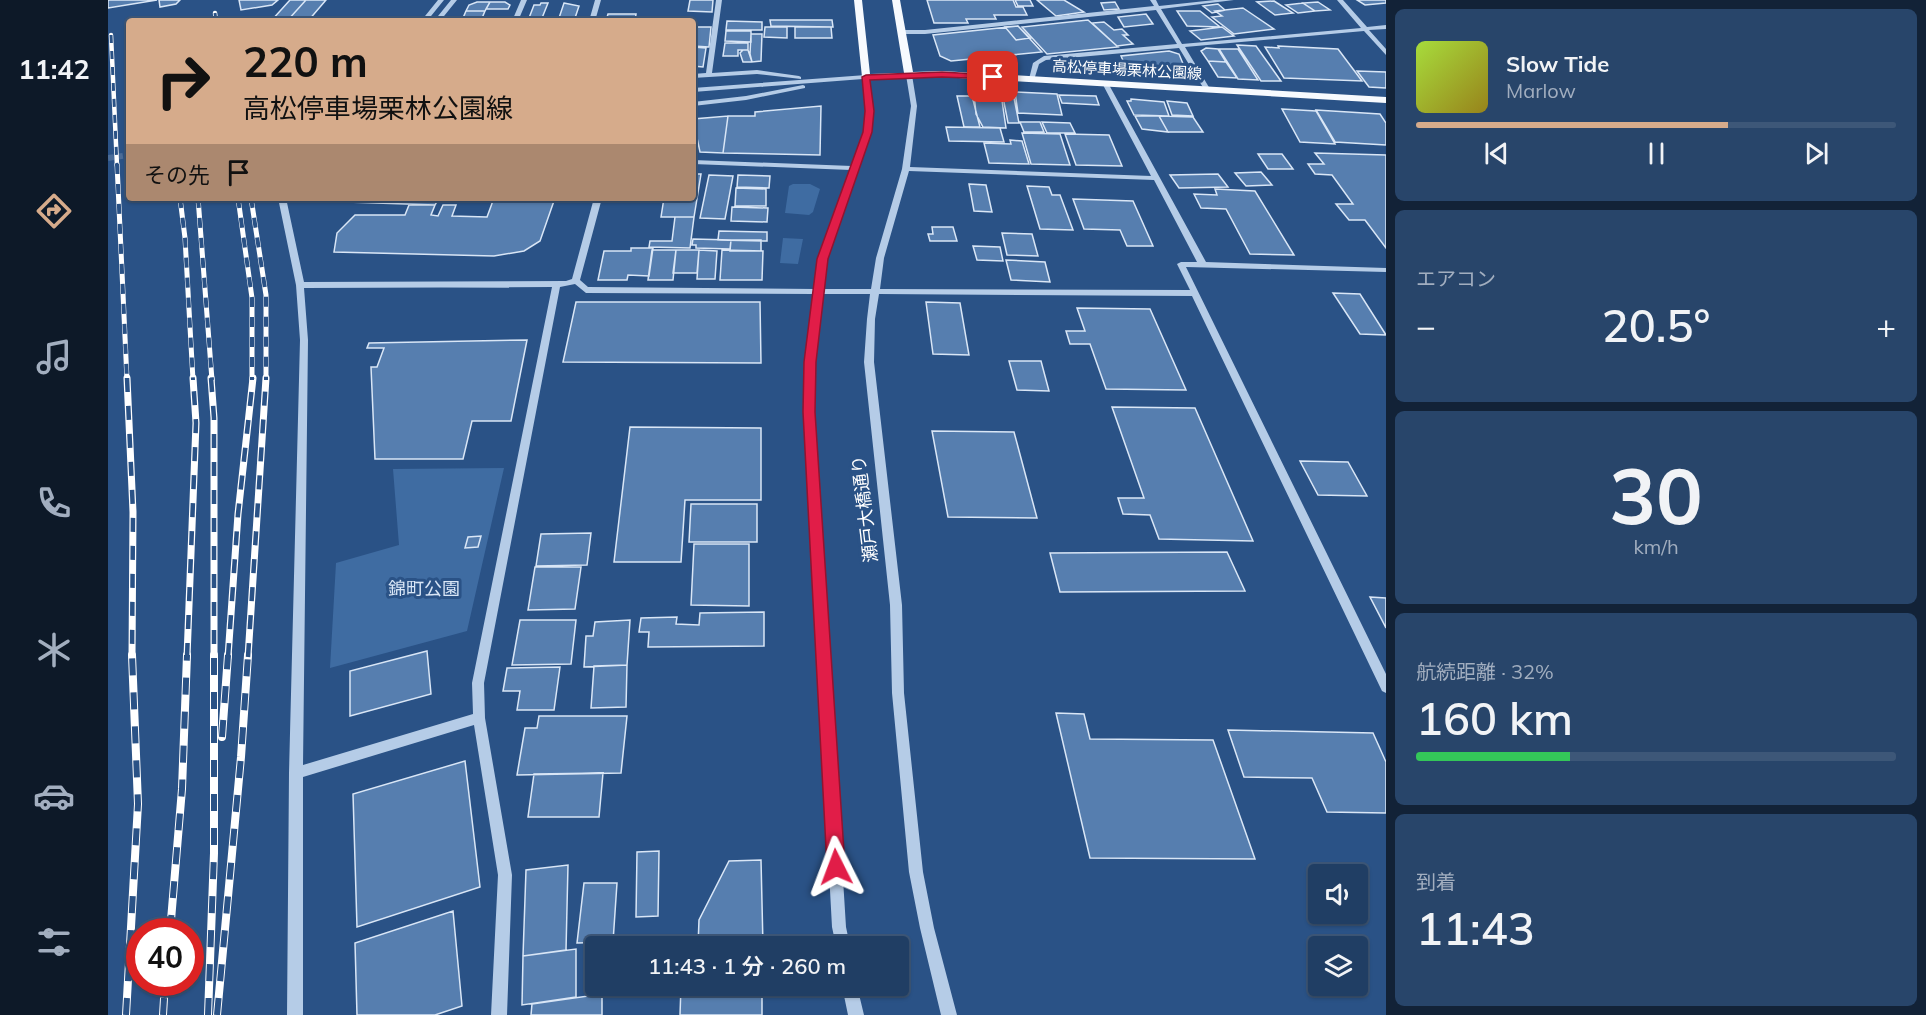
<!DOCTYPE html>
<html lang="ja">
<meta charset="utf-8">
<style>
body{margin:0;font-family:Mulish,"Noto Sans JP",sans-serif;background:#28456a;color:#f1f3f6;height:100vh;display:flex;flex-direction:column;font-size:22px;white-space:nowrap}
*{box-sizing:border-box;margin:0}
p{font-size:20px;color:#a2aebf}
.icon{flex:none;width:33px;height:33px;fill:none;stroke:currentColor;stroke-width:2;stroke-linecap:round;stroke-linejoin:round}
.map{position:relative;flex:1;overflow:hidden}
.details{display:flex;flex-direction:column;gap:9px;padding:9px;background:#122237;width:540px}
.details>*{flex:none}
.hud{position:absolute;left:18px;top:18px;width:570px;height:183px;border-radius:6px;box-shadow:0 2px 4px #0004,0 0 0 2px #3d5778;background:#d6ab8b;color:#111;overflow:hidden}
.fabs{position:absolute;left:1200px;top:864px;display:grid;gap:12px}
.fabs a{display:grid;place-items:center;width:60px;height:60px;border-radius:6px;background:#203e64;box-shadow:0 2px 4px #0004,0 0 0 2px #3d5778;font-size:30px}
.speed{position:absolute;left:18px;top:918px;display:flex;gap:12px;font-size:30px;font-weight:700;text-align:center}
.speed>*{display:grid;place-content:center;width:78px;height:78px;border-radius:50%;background:#203e64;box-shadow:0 2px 4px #0004,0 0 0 2px #3d5778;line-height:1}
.speed .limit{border:9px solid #d22;background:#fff;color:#111}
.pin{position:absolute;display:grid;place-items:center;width:51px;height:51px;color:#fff;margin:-26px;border-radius:12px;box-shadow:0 3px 9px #0006}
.me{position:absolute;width:66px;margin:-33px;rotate:357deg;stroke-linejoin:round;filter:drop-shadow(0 0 4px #0008)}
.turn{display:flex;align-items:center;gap:21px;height:126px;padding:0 18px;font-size:27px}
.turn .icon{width:78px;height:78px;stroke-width:2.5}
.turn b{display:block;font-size:42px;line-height:51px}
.then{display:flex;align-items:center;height:57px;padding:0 18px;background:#0003;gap:12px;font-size:22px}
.big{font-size:45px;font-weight:600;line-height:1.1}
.details .widget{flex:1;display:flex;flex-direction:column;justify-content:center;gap:9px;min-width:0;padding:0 21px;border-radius:9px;background:#28456a}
.details .dial{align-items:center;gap:0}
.dial b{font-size:78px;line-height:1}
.song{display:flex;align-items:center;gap:18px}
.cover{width:72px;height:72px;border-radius:9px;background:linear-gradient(135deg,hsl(80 70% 55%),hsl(50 70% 35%))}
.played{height:6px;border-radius:3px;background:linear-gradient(90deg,#d6ab8b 65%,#3d5778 65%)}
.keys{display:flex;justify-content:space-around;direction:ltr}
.heat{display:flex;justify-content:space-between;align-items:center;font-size:33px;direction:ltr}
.charge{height:9px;border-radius:4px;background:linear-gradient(90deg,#34c759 32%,#3d5778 0)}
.trip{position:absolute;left:477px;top:936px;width:324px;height:60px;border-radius:6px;background:#203e64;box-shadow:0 2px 4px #0004,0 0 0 2px #3d5778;font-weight:600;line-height:60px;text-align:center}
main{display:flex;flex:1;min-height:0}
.tab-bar{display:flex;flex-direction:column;width:108px;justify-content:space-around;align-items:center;background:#0d1928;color:#a2aebf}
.tab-bar .icon{width:42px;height:42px}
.tab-bar .current{color:#d6ab8b}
.tab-bar b{font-size:27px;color:#f1f3f6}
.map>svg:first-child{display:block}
.green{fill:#3f6ca2}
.building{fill:#567eaf;stroke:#d9e6f6;stroke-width:1.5}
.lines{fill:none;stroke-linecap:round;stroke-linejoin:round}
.minor-tunnel{stroke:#4a6c98;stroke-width:6;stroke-dasharray:6 3;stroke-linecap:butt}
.minor{fill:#b5cce7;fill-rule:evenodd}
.major{fill:#f7fafe;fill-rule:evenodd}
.rail-far3-casing{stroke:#fff;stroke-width:4.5}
.rail-far2-casing{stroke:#fff;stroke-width:5}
.rail-far1-casing{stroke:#fff;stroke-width:7}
.rail-casing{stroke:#fff;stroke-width:8}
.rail-far3{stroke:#2a5286;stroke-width:3;stroke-dasharray:8;stroke-linecap:butt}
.rail-far2{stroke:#2a5286;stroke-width:4;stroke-dasharray:10;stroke-linecap:butt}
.rail-far1{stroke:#2a5286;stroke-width:4.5;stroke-dasharray:14;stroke-linecap:butt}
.rail{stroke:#2a5286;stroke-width:6;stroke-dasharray:17;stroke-linecap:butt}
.route{fill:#e11d48;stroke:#92132f;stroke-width:1.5}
.labels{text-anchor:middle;stroke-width:6;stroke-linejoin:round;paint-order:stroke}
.far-street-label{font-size:15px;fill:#fff;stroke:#2a5286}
.street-label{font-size:18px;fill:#fff;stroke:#2a5286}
.park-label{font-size:18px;fill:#d9e6f6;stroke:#2a5286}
</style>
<main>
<nav class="tab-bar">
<b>11:42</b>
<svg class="icon current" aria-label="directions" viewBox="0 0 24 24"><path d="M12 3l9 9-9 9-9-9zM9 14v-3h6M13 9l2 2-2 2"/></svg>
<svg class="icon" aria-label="music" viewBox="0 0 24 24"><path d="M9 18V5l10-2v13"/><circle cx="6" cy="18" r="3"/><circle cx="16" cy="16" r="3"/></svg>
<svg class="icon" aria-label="phone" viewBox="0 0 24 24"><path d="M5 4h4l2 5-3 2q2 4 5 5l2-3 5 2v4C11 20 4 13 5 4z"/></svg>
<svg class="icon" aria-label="climate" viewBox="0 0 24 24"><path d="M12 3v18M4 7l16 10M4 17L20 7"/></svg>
<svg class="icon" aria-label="car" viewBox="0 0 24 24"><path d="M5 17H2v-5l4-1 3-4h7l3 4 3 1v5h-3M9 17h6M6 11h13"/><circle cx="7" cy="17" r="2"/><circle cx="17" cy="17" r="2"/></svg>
<svg class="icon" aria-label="filters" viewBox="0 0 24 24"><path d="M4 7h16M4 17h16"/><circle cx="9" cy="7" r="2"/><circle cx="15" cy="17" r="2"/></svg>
</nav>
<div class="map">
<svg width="1278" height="1015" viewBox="0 0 1278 1015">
<rect width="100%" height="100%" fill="#2a5286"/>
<path class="green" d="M685,184H702L712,189L705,212L701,215L677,213L681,186Z
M675,238L695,239L690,264L672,263Z
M396,468L359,631L222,668L228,563L291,545L285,469Z"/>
<path class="building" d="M0,0H49L0,8Z
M51,0H72L68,4L52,7Z
M131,0H170L164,5L133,10Z
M182,0H198L179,21H163Z
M198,0H218L200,21H179Z
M582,0H605L604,12L580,11Z
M819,0H905L908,7H915L919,15H886L888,19H858L860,23H826Z
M907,0H922L925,6H910Z
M929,0H956L976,12L948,16Z
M1249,0H1278V3L1257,5Z
M1166,1L1185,13L1167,15L1149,2Z
M369,2H382L377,11H358L361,5Z
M382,2H397L402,5L400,9H378Z
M1007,2L1011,9L996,10L993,3Z
M1210,2L1222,10L1207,11L1195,3Z
M433,3H440L434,18H421L426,5H432Z
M456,3L471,6L467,18H451Z
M1195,3L1207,11L1190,13L1178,5Z
M1110,4L1117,10L1104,13L1095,6Z
M1135,8L1166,29L1126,34L1104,17L1114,16L1107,11Z
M358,11H377L374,18H355Z
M1069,11H1092L1112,27L1079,26Z
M500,14H528L527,21H498Z
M1038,14L1045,24L1016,27L1010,17Z
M662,20H724L725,27L663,26Z
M980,20L1010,47L939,54L914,27Z
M619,21L654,22V30H618Z
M996,22L1006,30L1014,29L1020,35H1015L1025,44L1009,46L984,23Z
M910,26L922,38L908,40L897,27Z
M910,26L934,52L843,61L832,56L825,35Z
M588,27H603L601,47L585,46Z
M657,27H679V38L656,37Z
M687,27H723L724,38H687Z
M1114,27L1126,36L1093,40L1082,31Z
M618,31H643V42L617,41Z
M643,34H654L653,61L644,62L642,54Z
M617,43H640V50H630V56H615Z
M1129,45L1148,46L1173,81H1153Z
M1170,46L1230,49L1254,81L1176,78L1157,47L1171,48Z
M585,47L598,48L595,67L585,66Z
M1098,48L1110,49L1118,62L1100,61L1093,51Z
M1111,49H1130L1150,80L1130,79Z
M635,50H640L644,62H635L632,53Z
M1061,51L1071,54L1080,76L1020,72L1013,56Z
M1100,61L1118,62L1129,78L1110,77Z
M1249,71L1278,72V88L1261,87Z
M894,92L905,93L911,123H900Z
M907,92L949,94L954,115L910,113Z
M866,93L893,94L898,128L875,127L868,114Z
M951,95L988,96L991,105L954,103Z
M849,96H864L872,127H856Z
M1023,99L1056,102L1061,116L1026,115L1019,101H1023Z
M1059,101L1079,103L1085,116L1064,115Z
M713,106L712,155L615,153L620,116H647V112Z
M1174,109L1208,111L1227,144L1192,142Z
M1208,110L1272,114L1278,123V145L1227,142Z
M620,116L615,153L592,152L585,119Z
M1027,116H1051L1060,132L1034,129Z
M1051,116L1085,117L1095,132H1060Z
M912,122H932L936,132H916Z
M934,122L962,123L967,133H939Z
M838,127L892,128L896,142L841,141Z
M914,133L952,134L962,165L923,164Z
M957,134L1001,135L1014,166L968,165Z
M902,140L914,141L921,164L881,163L876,143L903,144Z
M1207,153L1278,155V248L1257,220H1241L1228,204H1245L1224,175L1207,174L1200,164H1216Z
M1150,154H1174L1185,169H1160Z
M1153,172L1164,185L1138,186L1127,173Z
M585,174H593L586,217H553L556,198H585Z
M1110,174L1120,187L1071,188L1062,175Z
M601,175L625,176L617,219L592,218Z
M630,175L662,176L661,188L629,187Z
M861,184L878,185L884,212L866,211Z
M919,186L941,187L944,195H952L965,230L932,229Z
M628,188L658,189V206H627Z
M1107,189L1147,191L1186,255L1142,254L1118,209L1093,208L1086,194L1109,195Z
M241,198H331L327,205L239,202Z
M386,198H447L432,241L416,251L386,256L226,252L229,233L247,215H297L301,205H327L323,215L330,216L335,205H348L344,216L379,217Z
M965,199L1025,201L1045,246H1019L1012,230L976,229Z
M624,207L660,208L659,222L623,221Z
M567,217H586L582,248L541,247L542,241H564Z
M824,227H845L849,241H822L820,234H825Z
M611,231L659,232V241L610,240Z
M894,233L924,234L930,256L899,255Z
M585,239L623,240L622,249L588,248V245H584Z
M623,240H653V251H622Z
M865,246L892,247L895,261L869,260Z
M523,248H545L541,276L520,275L519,280H490L496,251H523Z
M544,250H568L565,280H540Z
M568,250H591L589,273H565Z
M591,250L609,251L607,279H589Z
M614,250L655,251L654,280H612Z
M898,260L937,262L942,282L903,280Z
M1225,293L1252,294L1278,335L1252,334Z
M468,302H652L653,363L455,362Z
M818,302L852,303L861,355L825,354Z
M969,308L1042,309L1078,390L998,389L982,344H962L958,331H977Z
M419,340L403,421H364L355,459H267L263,367H269L276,348H259L261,343Z
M901,361H933L941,391L909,390Z
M1004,407L1087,408L1145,541L1051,539L1042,515L1015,514L1010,498H1036Z
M522,427L653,428V500H577L573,562H506Z
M824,431L906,432L929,518L840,517Z
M1192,461L1240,462L1259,496L1210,495Z
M583,504H649V542H581Z
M483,533L479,565L428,566L433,534Z
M373,536L370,547L357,548L360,537Z
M586,544H641V606L583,605Z
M1119,552L1137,591L952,592L942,553Z
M427,567H473L467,609L420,610Z
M1262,597L1278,598V628Z
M656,612V646L540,647L541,632H531L533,618L569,617L568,624L591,625L592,613Z
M412,620H468L463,664L404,665Z
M522,620L519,665L476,667L478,636H485L487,622Z
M319,651L323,694L242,716V671Z
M519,665L518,707L483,708L486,666Z
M452,667L446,710H409L412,691H395L399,668Z
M948,713L976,714L982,739L1105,740L1147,859L982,858Z
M431,716H519L513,773L409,775L417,728H429Z
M1120,730L1265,733L1278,762V813L1219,812L1204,778L1136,777Z
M357,761L372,887L249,927L245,794Z
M495,773L491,817H420L426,774Z
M551,851L550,916L528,917L529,852Z
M653,860L655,946H590L591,920L621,861Z
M460,865L458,950L415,956L418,870Z
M476,883H509L505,942L469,943Z
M345,911L354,1006L327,1015H249L247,943Z
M468,949V997L414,1005L415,956Z
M573,986H654V1015H572Z
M494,994V1015H423L424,1004Z"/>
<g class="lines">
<path class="minor-tunnel" d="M0,158L21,155"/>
<path class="minor" d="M330,0H336L319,21H313Z
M343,0H349L332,21H326Z
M413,0H419L410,21H404Z
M487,0H493L487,21H481Z
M608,0H614L604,73L649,70L691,76L693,77V79L649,74L585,78V74L598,73Z
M1042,0H1048L1051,6L1107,0H1126L1053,9L1074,44L1253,28L1229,0H1235L1259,27L1278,25V29L1261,30L1278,49V55L1256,31L1077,47L1102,89L1099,91L1096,89L1071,48L938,60L931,64L926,80L921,79L925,63L936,56L1069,44L1048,10L817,34H794L791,32L794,30H817L1046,6Z
M801,73L804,75L809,106L802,167L1043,176L994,83L997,81L1000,83L1098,262L1278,268V272L1078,267L1278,674V693L1274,691L1084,296L771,294L767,319L766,362L794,605L796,693L815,872L826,928L849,1015H833L812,928L801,872L784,693L782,605L756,362L759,319L762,294H715L707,362L706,412L738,927L742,946H728L724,927L696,412L697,362L706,294L478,293L467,284L452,287L376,683L377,718L404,875L399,1015H383L390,875L366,725L195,777V1015H179L181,773L192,340L188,285L170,198H178L196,282L458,281L464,279L486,198H494L472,280L480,287L707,289L711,259L743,170L585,164V160L744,166L757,132L758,111L755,79L585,92V88L758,75L761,77L764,111L763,132L719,259L715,289H763L768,258L794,169L803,106L798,75ZM801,171L1046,180L1089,262H1073L1069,264L1082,290L772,289L776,258ZM444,287L364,683L365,714L195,765L200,340L196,288Z
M695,85L697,86V88L638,100L585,106V102L638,96Z
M734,986H749L756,1015H740Z"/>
<path class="major" d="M746,0H754L762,74L796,73L784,0H792L805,72L834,71L1278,97V103L834,77L758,80L754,77Z"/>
<defs>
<path id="rail-far3" d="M107,13L108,21
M3,35L9,166"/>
<path id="rail-far2" d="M9,164L19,380
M72,198L77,238L85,380
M90,198L104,380
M130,198L144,298V380
M143,198L158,295V380"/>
<path id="rail-far1" d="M19,378L25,512L24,657
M103,378L106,418V657
M79,657L88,423L85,378
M120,657L130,514L145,378
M140,657L158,378"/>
<path id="rail" d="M114,737L120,655
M62,932L74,789L79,655
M18,1015L30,804L24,655
M55,1015L57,982
M100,1015L106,853V655
M109,1015L133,757L140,655"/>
</defs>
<use href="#rail-far3" class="rail-far3-casing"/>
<use href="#rail-far2" class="rail-far2-casing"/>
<use href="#rail-far1" class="rail-far1-casing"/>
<use href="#rail" class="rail-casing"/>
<use href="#rail-far3" class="rail-far3"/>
<use href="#rail-far2" class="rail-far2"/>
<use href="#rail-far1" class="rail-far1"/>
<use href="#rail" class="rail"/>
</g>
<path class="route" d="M834,72L885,75L889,77L885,79L834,77L762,80L766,111L764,132L720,259L708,362L707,412L737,867L734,873L728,876L721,873L719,867L695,412L696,362L709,259L755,132L757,111L754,77L758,75Z"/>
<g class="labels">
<g class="far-street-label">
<text transform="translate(1019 70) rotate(3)" y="5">高松停車場栗林公園線</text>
</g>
<g class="street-label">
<text transform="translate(757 509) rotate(-97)" y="6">瀬戸大橋通り</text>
</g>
<g class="park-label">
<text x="316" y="595">錦町公園</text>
</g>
</g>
</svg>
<div class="fabs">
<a><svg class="icon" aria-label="sound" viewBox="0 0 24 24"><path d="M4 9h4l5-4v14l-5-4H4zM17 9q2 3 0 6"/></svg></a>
<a><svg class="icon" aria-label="layers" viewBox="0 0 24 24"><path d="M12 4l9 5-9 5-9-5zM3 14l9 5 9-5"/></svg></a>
</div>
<div class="speed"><div class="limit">40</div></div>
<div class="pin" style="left:885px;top:77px;background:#d93025"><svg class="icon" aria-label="arrive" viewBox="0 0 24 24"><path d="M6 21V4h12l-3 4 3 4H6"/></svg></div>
<svg class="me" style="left:728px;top:867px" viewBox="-20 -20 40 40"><path d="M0-17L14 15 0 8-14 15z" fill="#e11d48" stroke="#fff" stroke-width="4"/></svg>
<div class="trip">11:43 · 1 分 · 260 m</div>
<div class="hud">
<div class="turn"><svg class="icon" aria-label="right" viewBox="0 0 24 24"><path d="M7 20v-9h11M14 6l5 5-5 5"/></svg><div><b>220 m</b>高松停車場栗林公園線</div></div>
<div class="then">その先<svg class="icon" aria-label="arrive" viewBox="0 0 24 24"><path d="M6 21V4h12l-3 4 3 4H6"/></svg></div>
</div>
</div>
<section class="details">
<div class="widget">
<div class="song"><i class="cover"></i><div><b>Slow Tide</b><p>Marlow</p></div></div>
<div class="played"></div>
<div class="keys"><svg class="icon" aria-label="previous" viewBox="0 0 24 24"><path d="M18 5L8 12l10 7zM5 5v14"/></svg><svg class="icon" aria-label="pause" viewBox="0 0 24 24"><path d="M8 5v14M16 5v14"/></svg><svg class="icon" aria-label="next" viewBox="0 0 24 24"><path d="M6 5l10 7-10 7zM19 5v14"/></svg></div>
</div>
<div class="widget"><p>エアコン</p>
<div class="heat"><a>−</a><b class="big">20.5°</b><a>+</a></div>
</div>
<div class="widget dial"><b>30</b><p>km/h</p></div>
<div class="widget"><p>航続距離 · 32%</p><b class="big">160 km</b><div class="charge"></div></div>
<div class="widget"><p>到着</p><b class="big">11:43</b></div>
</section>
</main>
